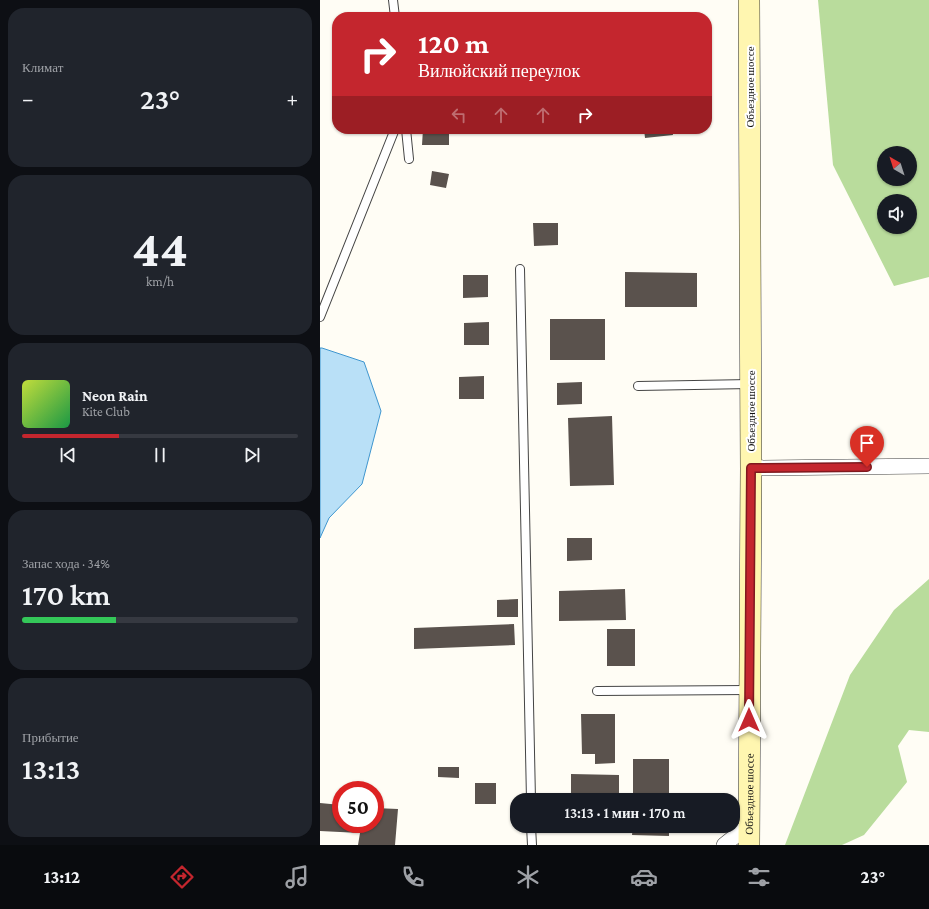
<!DOCTYPE html>
<html lang="ru">
<meta charset="utf-8">
<style>
body{margin:0;font-family:"Crimson Pro",serif;background:#20242c;color:#f1f3f6;height:100vh;display:flex;flex-direction:column;font-size:15px;white-space:nowrap}
*{box-sizing:border-box;margin:0}
p{font-size:13px;color:#9ea1a6}
.icon{flex:none;width:22px;height:22px;fill:none;stroke:currentColor;stroke-width:2;stroke-linecap:round;stroke-linejoin:round}
.map{position:relative;flex:1;overflow:hidden}
.side{display:flex;flex-direction:column;gap:8px;padding:8px;background:#0d0f14;width:320px}
.side>*{flex:none}
.top-card{position:absolute;left:12px;top:12px;width:380px;height:122px;border-radius:16px;box-shadow:0 1px 3px #0004;background:#c4262e;color:#fff;overflow:hidden}
.needle{width:26px;rotate:321deg}
.fabs{position:absolute;left:557px;top:146px;display:grid;gap:8px}
.fabs a{display:grid;place-items:center;width:40px;height:40px;border-radius:50%;background:#171b24;box-shadow:0 1px 3px #0004;font-size:20px}
.speed{position:absolute;left:12px;top:781px;display:flex;gap:8px;font-size:20px;font-weight:700;text-align:center}
.speed>*{display:grid;place-content:center;width:52px;height:52px;border-radius:50%;background:#171b24;box-shadow:0 1px 3px #0004;line-height:1}
.speed .limit{border:6px solid #d22;background:#fff;color:#111}
.pin{position:absolute;display:grid;place-items:center;width:34px;height:34px;color:#fff;margin:-41px -17px;border-radius:50% 50% 50% 0;rotate:-45deg;box-shadow:0 0 4px #0007}
.pin .icon{rotate:45deg}
.me{position:absolute;width:44px;margin:-22px;rotate:0deg;stroke-linejoin:round;filter:drop-shadow(0 0 3px #0008)}
.turn{display:flex;align-items:center;gap:14px;height:84px;padding:0 20px;font-size:18px}
.turn .icon{width:52px;height:52px;stroke-width:2.5}
.turn b{display:block;font-size:28px;line-height:34px}
.lanes{display:flex;align-items:center;height:38px;padding:0 20px;background:#0003;justify-content:center;gap:20px;direction:ltr}
.lanes .off{opacity:.35}
.big{font-size:30px;font-weight:600;line-height:1.1}
.side .tile{flex:1;display:flex;flex-direction:column;justify-content:center;gap:6px;min-width:0;padding:0 14px;border-radius:16px;background:#20242c}
.side .dial{align-items:center;gap:0}
.dial b{font-size:52px;line-height:1}
.song{display:flex;align-items:center;gap:12px}
.cover{width:48px;height:48px;border-radius:6px;background:linear-gradient(135deg,hsl(70 70% 55%),hsl(140 70% 35%))}
.played{height:4px;border-radius:2px;background:linear-gradient(90deg,#c4262e 35%,#363941 35%)}
.keys{display:flex;justify-content:space-around;direction:ltr}
.heat{display:flex;justify-content:space-between;align-items:center;font-size:22px;direction:ltr}
.charge{height:6px;border-radius:3px;background:linear-gradient(90deg,#34c759 34%,#363941 0)}
.trip{position:absolute;left:190px;top:793px;width:230px;height:40px;border-radius:16px;background:#171b24;box-shadow:0 1px 3px #0004;font-weight:600;line-height:40px;text-align:center}
.tabs{display:flex;height:64px;justify-content:space-around;align-items:center;background:#090b0e;color:#9ea1a6}
.tabs .icon{width:28px;height:28px}
.tabs .on{color:#c4262e}
.tabs b{font-size:18px;color:#f1f3f6}
main{display:flex;flex:1;min-height:0}
.map>svg:first-child{display:block}
.forest{fill:#b9dc9c;fill-rule:evenodd}
.water{fill:#b9e0f7;stroke:#3f96cf}
.building{fill:#5a524d}
.lines{fill:none;stroke-linecap:round;stroke-linejoin:round}
.service-casing{stroke:#444;stroke-width:10}
.minor-casing{stroke:#444;stroke-width:16}
.secondary-casing{stroke:#333;stroke-width:22}
.service{stroke:#fff;stroke-width:8}
.minor{stroke:#fff;stroke-width:15}
.secondary{stroke:#fff6b0;stroke-width:21}
.route-casing{stroke:#7f191e;stroke-width:10}
.route{stroke:#c4262e;stroke-width:7}
.labels{text-anchor:middle;stroke-width:4;stroke-linejoin:round;paint-order:stroke}
.street-label{font-size:11px;fill:#111;stroke:#fff}
</style>
<main>
<section class="side">
<div class="tile"><p>Климат</p>
<div class="heat"><a>−</a><b class="big">23°</b><a>+</a></div>
</div>
<div class="tile dial"><b>44</b><p>km/h</p></div>
<div class="tile">
<div class="song"><i class="cover"></i><div><b>Neon Rain</b><p>Kite Club</p></div></div>
<div class="played"></div>
<div class="keys"><svg class="icon" aria-label="previous" viewBox="0 0 24 24"><path d="M18 5L8 12l10 7zM5 5v14"/></svg><svg class="icon" aria-label="pause" viewBox="0 0 24 24"><path d="M8 5v14M16 5v14"/></svg><svg class="icon" aria-label="next" viewBox="0 0 24 24"><path d="M6 5l10 7-10 7zM19 5v14"/></svg></div>
</div>
<div class="tile"><p>Запас хода · 34%</p><b class="big">170 km</b><div class="charge"></div></div>
<div class="tile"><p>Прибытие</p><b class="big">13:13</b></div>
</section>
<div class="map">
<svg width="609" height="845" viewBox="0 0 609 845">
<rect width="100%" height="100%" fill="#fffdf5"/>
<path class="forest" d="M498,0H609V277L574,286L513,165ZM564,153H590V179H564ZM564,201H590V227H564Z
M609,579V732L589,730L578,746L587,782L544,835L522,845H465L530,675L574,610Z"/>
<path class="water" d="M0,348H2L44,362L61,411L42,484L9,518L0,538Z"/>
<path class="building" d="M103,129H129V145H102Z
M324,129H352L353,135L325,138Z
M112,171L129,174L126,188L110,185Z
M213,223H238V245L214,246Z
M305,272L377,273V307H305Z
M143,275H168V297L143,298Z
M230,319H285V360H230Z
M169,322V345H144V323Z
M164,376V399H139V377Z
M262,382V404L237,405V383Z
M292,416L294,485L250,486L248,418Z
M247,538H272V560L247,561Z
M305,589L306,620L239,621V591Z
M198,599V617H177V600Z
M194,624L195,645L94,649V628Z
M287,629H315V666H287Z
M261,714H295V763L275,764V754H262Z
M313,759H349V800H313Z
M118,767H139V778L118,777Z
M251,774L299,775V800L251,799Z
M155,783H176V804H155Z
M0,803L21,805V824H55V808L78,809L75,845H38L40,833L0,831Z
M313,826H349V836L312,835Z"/>
<g class="lines">
<defs>
<path id="service" d="M73,0L75,17
M86,129L89,159
M200,269L211,800
M0,317L75,129
M318,386L430,384
M277,691L429,690
M211,826L212,845"/>
<path id="minor" d="M431,468L609,466
M404,845L429,825"/>
<g id="secondary">
<path id="s1" d="M429,845L431,468L429,0"/>
</g>
</defs>
<use href="#service" class="service-casing"/>
<use href="#minor" class="minor-casing"/>
<use href="#secondary" class="secondary-casing"/>
<use href="#service" class="service"/>
<use href="#minor" class="minor"/>
<use href="#secondary" class="secondary"/>
</g>
<g class="lines">
<defs>
<path id="route" d="M429,720L431,468L547,467"/>
</defs>
<use href="#route" class="route-casing"/>
<use href="#route" class="route"/>
</g>
<g class="labels">
<g class="street-label">
<text transform="translate(430 87) rotate(-90)" y="4">Объездное шоссе</text>
<text transform="translate(431 411) rotate(-90)" y="4">Объездное шоссе</text>
<text dy="4" stroke="none"><textPath href="#s1" startOffset="51">Объездное шоссе</textPath></text>
</g>
</g>
</svg>
<div class="fabs">
<a><svg class="needle" viewBox="-14 -14 28 28"><path d="M0-13l5 13h-10z" fill="#e53935"/><path d="M0 13l5-13h-10z" fill="#9ea1a6"/></svg></a>
<a><svg class="icon" aria-label="sound" viewBox="0 0 24 24"><path d="M4 9h4l5-4v14l-5-4H4zM17 9q2 3 0 6"/></svg></a>
</div>
<div class="speed"><div class="limit">50</div></div>
<div class="pin" style="left:547px;top:467px;background:#d93025"><svg class="icon" aria-label="arrive" viewBox="0 0 24 24"><path d="M6 21V4h12l-3 4 3 4H6"/></svg></div>
<svg class="me" style="left:429px;top:720px" viewBox="-20 -20 40 40"><path d="M0-17L14 15 0 8-14 15z" fill="#c4262e" stroke="#fff" stroke-width="4"/></svg>
<div class="trip">13:13 · 1 мин · 170 m</div>
<div class="top-card">
<div class="turn"><svg class="icon" aria-label="right" viewBox="0 0 24 24"><path d="M7 20v-9h11M14 6l5 5-5 5"/></svg><div><b>120 m</b>Вилюйский переулок</div></div>
<div class="lanes"><svg class="icon off" aria-label="left" viewBox="0 0 24 24"><path d="M17 20v-9H6M10 6l-5 5 5 5"/></svg><svg class="icon off" aria-label="ahead" viewBox="0 0 24 24"><path d="M12 20V5M6 11l6-6 6 6"/></svg><svg class="icon off" aria-label="ahead" viewBox="0 0 24 24"><path d="M12 20V5M6 11l6-6 6 6"/></svg><svg class="icon" aria-label="right" viewBox="0 0 24 24"><path d="M7 20v-9h11M14 6l5 5-5 5"/></svg></div>
</div>
</div>
</main>
<nav class="tabs">
<b>13:12</b>
<svg class="icon on" aria-label="directions" viewBox="0 0 24 24"><path d="M12 3l9 9-9 9-9-9zM9 14v-3h6M13 9l2 2-2 2"/></svg>
<svg class="icon" aria-label="music" viewBox="0 0 24 24"><path d="M9 18V5l10-2v13"/><circle cx="6" cy="18" r="3"/><circle cx="16" cy="16" r="3"/></svg>
<svg class="icon" aria-label="phone" viewBox="0 0 24 24"><path d="M5 4h4l2 5-3 2q2 4 5 5l2-3 5 2v4C11 20 4 13 5 4z"/></svg>
<svg class="icon" aria-label="climate" viewBox="0 0 24 24"><path d="M12 3v18M4 7l16 10M4 17L20 7"/></svg>
<svg class="icon" aria-label="car" viewBox="0 0 24 24"><path d="M5 17H2v-5l4-1 3-4h7l3 4 3 1v5h-3M9 17h6M6 11h13"/><circle cx="7" cy="17" r="2"/><circle cx="17" cy="17" r="2"/></svg>
<svg class="icon" aria-label="filters" viewBox="0 0 24 24"><path d="M4 7h16M4 17h16"/><circle cx="9" cy="7" r="2"/><circle cx="15" cy="17" r="2"/></svg>
<b>23°</b>
</nav>
